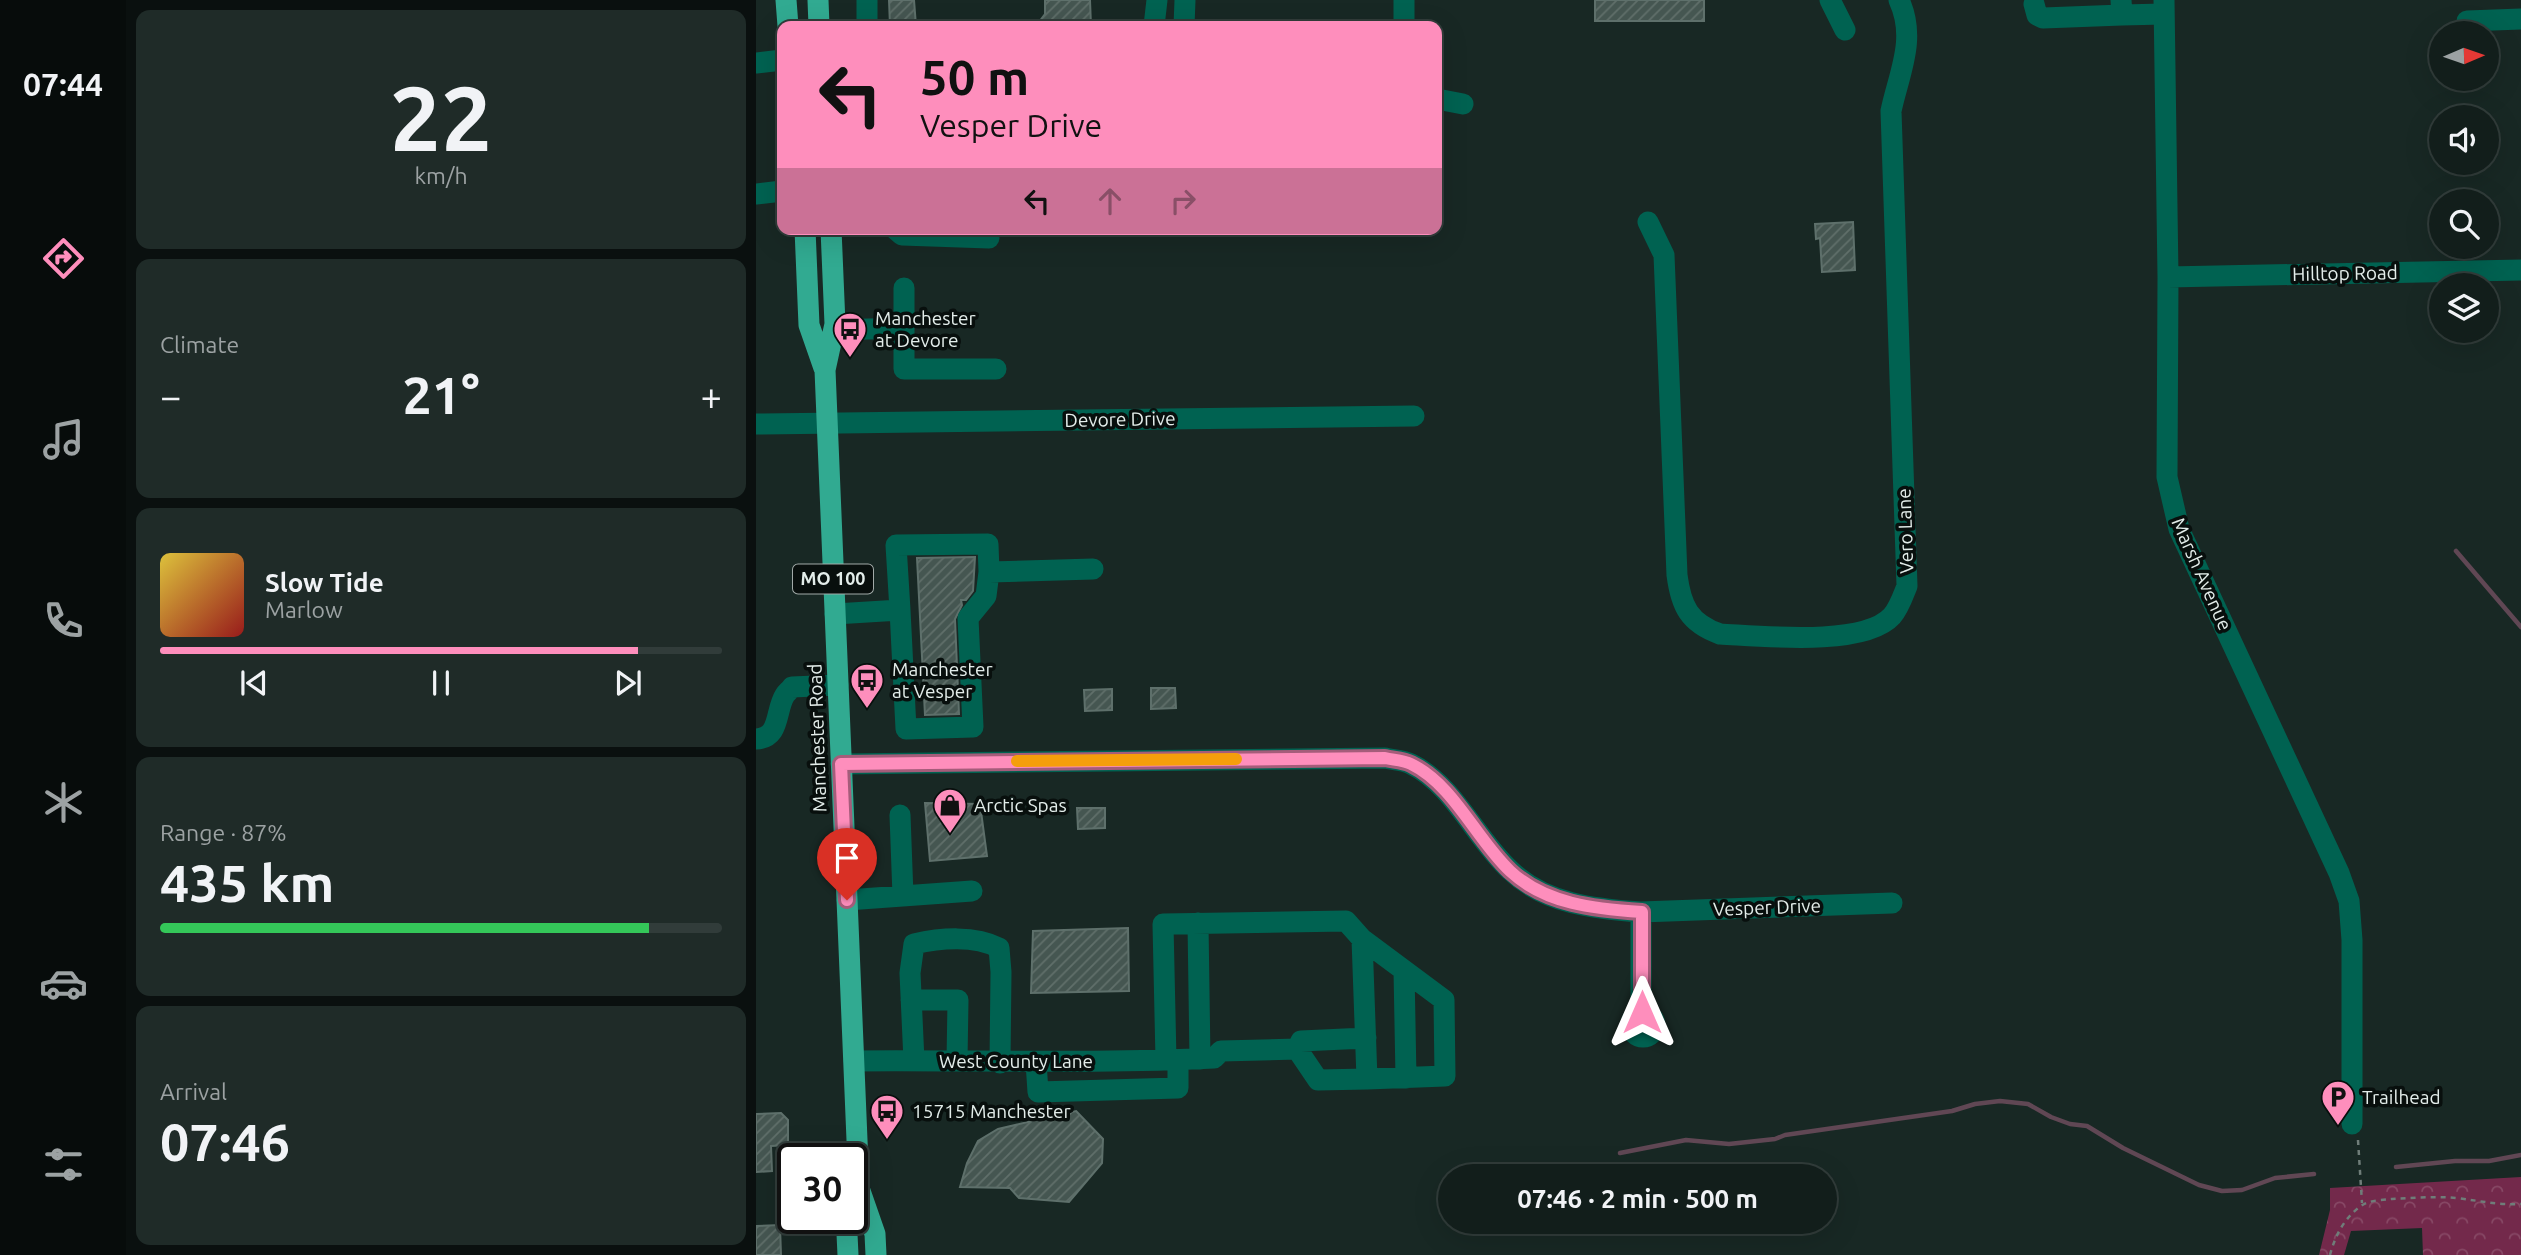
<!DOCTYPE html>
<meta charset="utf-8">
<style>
body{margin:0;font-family:Ubuntu,sans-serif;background:#1f2b28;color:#f1f3f6;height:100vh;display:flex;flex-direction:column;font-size:26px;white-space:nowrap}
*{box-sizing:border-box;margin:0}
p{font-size:23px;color:#9ca2a3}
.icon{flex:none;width:38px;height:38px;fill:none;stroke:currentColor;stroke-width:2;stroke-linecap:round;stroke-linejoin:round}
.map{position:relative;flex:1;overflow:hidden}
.side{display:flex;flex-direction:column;gap:10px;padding:10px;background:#0a100f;width:630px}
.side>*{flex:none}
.hud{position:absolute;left:21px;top:21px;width:665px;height:214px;border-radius:14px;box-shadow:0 7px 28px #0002,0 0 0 2px #313c3a;background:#fe8ebc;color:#111;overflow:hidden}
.needle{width:46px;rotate:88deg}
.tools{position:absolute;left:1673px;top:21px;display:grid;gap:14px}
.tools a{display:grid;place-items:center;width:70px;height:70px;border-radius:50%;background:#121e1b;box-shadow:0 7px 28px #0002,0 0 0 2px #313c3a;font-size:35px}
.speed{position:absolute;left:21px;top:1143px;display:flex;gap:14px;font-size:35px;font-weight:700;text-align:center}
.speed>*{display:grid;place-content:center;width:91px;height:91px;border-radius:50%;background:#121e1b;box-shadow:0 7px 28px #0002,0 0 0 2px #313c3a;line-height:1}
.speed .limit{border:4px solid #111;border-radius:10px;background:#fff;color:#111}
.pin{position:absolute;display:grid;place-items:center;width:60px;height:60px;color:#fff;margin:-72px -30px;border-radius:50% 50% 50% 0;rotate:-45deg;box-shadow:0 0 7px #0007}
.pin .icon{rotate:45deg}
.me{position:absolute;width:77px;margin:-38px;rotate:0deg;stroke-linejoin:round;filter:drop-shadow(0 0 5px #0008)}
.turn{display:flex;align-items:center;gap:24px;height:147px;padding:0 28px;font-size:32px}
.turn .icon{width:91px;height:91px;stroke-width:2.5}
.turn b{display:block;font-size:49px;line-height:60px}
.lanes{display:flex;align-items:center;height:66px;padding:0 28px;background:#0003;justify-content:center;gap:35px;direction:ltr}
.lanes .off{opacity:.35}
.big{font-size:52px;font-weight:700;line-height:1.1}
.side .tile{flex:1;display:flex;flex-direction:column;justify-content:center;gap:10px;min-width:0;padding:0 24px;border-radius:14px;background:#1f2b28}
.side .dial{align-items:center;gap:0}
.dial b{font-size:91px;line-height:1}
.song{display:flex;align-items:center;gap:21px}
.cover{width:84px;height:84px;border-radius:10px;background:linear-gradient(135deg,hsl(50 70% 55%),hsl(0 70% 35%))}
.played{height:7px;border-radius:4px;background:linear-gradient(90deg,#fe8ebc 85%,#313c3a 85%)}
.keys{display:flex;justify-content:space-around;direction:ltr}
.heat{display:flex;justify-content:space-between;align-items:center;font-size:38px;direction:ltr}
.charge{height:10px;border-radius:5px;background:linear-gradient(90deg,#34c759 87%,#313c3a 0)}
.trip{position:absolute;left:682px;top:1164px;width:399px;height:70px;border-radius:35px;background:#121e1b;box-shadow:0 7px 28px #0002,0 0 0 2px #313c3a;font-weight:700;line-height:70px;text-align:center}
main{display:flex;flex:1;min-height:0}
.dock{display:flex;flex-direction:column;width:126px;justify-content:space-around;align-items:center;background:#070c0b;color:#9ca2a3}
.dock .icon{width:49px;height:49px}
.dock .active{color:#fe8ebc}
.dock b{font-size:32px;color:#f1f3f6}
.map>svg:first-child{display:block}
.park{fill:url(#park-crowns)}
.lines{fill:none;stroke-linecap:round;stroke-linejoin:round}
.stream{stroke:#604754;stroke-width:4.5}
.building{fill:url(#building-hatch);stroke:#5e706b;stroke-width:2}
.path{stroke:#6f7d79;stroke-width:2.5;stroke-dasharray:5 5;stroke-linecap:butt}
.minor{stroke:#006251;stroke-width:21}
.highway{stroke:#31aa91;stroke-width:21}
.route-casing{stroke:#a55c7a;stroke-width:18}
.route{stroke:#fe8ebc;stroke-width:12}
.slow{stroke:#f59e0b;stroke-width:12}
.labels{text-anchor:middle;stroke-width:7;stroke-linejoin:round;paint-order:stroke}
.shield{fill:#080f0d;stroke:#a1aaa8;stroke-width:2}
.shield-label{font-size:18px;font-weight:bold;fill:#e3edea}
.street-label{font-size:19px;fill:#e3edea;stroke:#080f0d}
.poi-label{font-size:19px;fill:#e3edea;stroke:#080f0d;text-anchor:start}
</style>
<main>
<nav class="dock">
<b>07:44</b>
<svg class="icon active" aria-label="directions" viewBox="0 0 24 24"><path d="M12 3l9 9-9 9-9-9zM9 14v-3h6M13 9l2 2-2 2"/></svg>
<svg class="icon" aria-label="music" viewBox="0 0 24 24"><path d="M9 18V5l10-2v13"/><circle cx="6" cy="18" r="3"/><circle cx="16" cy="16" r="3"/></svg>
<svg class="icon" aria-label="phone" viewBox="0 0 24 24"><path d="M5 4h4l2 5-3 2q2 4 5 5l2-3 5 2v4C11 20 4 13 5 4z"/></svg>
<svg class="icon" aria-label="climate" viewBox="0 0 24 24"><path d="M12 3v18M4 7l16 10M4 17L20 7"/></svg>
<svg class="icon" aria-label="car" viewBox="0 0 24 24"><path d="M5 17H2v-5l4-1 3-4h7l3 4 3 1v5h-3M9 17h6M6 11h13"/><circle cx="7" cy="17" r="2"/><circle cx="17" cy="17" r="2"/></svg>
<svg class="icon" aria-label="filters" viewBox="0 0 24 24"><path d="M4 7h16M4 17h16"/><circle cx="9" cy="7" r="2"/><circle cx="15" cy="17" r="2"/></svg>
</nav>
<section class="side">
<div class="tile dial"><b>22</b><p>km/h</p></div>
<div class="tile"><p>Climate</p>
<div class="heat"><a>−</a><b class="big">21°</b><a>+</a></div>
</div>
<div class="tile">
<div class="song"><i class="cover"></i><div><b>Slow Tide</b><p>Marlow</p></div></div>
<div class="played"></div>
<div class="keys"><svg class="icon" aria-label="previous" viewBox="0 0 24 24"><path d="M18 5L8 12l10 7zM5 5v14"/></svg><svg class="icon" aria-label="pause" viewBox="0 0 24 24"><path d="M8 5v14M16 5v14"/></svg><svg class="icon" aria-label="next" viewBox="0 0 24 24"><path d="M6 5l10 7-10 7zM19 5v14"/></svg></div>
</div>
<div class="tile"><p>Range · 87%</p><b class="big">435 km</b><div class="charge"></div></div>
<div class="tile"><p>Arrival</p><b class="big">07:46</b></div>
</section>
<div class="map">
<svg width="1765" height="1255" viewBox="0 0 1765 1255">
<defs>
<pattern id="park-crowns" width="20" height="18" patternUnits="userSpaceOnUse" patternTransform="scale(1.75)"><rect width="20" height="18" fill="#73294b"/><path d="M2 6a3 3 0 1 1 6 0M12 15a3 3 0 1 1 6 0" fill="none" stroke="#874865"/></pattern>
<pattern id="building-hatch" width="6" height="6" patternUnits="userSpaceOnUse" patternTransform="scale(1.75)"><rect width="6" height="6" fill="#455651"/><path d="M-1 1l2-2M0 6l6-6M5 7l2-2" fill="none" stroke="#606f6a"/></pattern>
</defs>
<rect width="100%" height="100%" fill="#182824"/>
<path class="park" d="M1765,1177V1255H1667L1666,1228L1595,1231L1588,1255H1563L1574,1210V1188Z"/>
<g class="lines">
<path class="stream" d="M1700,551L1765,627
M864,1153L930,1140L973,1144L1019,1139L1029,1135L1196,1111L1219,1104L1244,1101L1272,1104L1295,1117L1314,1124L1331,1126L1367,1148L1443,1185L1466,1191L1486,1190L1519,1178L1558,1174
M1640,1167L1699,1161H1733L1765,1155"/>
</g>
<path class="building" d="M133,0H158L160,26H134Z
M289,0H334L335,26H280L289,14Z
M839,0H948V21H839Z
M1097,222L1099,270L1066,272L1064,238L1060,239L1059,224Z
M219,557L217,591L210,600H205L206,605L199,619L203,714L169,715L161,558Z
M395,688H419L420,708L395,709Z
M356,689V710L329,711L328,690Z
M169,803L224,804L231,856L174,861Z
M321,808H349V828L322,829Z
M372,928L373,991L275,993L277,931Z
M320,1111L347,1139L346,1163L313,1202L263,1198L254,1188L204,1187L211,1163L222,1141L242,1129Z
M25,1113L32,1120V1145L15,1146L16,1171L0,1172V1114Z
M24,1225L25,1255H0V1226Z"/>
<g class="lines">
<path class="path" d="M1602,1140L1606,1203
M1574,1255C1579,1236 1588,1218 1605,1206C1613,1200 1626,1200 1636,1199C1657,1198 1679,1196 1701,1198C1725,1201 1740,1205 1765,1204"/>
<path class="minor" d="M648,0V26
M1074,0L1089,30
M1365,0L1366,15L1408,14
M1408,0L1412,277L1411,477L1423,529L1583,873L1593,901L1596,940V1124
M1278,4L1281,15L1287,18L1366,15
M1711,21L1765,19
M111,26V0
M398,26L401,0
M428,26L429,0
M0,63L26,60
M681,99L707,104
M0,194L26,191
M892,222L908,255L921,575C925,606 933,623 964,634C1005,636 1108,647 1136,616C1143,608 1147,596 1151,586L1135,111C1143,73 1161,39 1143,0
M139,229L146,235L233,238
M1412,277L1765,270
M148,288V369H240
M78,330L148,328
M0,424L658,416
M233,572L337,569
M79,614L144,610L150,729L217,727L212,618L230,596L233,572L232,544L140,545L144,610
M0,739C25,738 19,710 29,695C31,692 34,690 36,687L82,685
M85,764L629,758C637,760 647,760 655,764C697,784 720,839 754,870C789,904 839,909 885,912L1136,903
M144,815L147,896
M91,900L216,891
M885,912V1011
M442,923L444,1059
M648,970L650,1078
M155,1000H202L201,1061
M875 1025a12 12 0 1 1 24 0a12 12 0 1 1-24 0Z
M541,1049L562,1080L611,1079
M541,1049L545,1041L610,1038
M410,1060L407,924L590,921L606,939L688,1000L689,1076L611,1079L606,939
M98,1061C218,1060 338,1064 458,1058L465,1051L541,1049
M158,1061L154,973L158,944C184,938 219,935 243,948L245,972L244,1063
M280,1062L282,1092L422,1088V1060"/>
<path class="highway" d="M30,0L32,26
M62,0L63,26
M49,229L53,325L68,368
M75,229L79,324L69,370L103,1188L96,1214
M103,1188L119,1234L120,1255
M92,1255L91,1234L95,1218"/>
</g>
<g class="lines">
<defs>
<path id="route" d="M91,900L85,764L629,758C637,760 647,760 655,764C698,785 720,839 754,871C789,904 839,909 886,912V1012"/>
</defs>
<use href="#route" class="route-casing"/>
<use href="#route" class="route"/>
<path class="slow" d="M261,761L480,759"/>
</g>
<defs>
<symbol id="bus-pin" viewBox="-11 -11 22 30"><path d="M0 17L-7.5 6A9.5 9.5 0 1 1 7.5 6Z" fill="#fe8ebc" stroke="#080f0d"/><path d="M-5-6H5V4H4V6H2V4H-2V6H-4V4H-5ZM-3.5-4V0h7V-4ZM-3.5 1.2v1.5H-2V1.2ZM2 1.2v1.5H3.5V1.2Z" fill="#111"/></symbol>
<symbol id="shop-pin" viewBox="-11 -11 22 30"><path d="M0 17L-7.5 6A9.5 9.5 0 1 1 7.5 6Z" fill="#fe8ebc" stroke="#080f0d"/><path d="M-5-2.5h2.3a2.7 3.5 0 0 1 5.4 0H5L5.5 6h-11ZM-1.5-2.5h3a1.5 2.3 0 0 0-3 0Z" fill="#111"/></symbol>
<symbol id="parking-pin" viewBox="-11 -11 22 30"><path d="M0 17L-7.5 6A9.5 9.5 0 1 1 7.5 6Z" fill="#fe8ebc" stroke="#080f0d"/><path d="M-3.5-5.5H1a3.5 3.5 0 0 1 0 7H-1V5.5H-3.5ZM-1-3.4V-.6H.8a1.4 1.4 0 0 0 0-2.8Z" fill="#111"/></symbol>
</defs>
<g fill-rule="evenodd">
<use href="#bus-pin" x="75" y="310" width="38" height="52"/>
<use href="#bus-pin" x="92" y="661" width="38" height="52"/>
<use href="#shop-pin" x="175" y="786" width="38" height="52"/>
<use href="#parking-pin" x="1563" y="1078" width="38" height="52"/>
<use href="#bus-pin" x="112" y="1092" width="38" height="52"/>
</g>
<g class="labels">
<rect class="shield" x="37" y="564.5" width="80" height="29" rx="5"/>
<g class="shield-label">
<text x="77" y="585">MO 100</text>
</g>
<g class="street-label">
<text transform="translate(1589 273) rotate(-1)" y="7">Hilltop Road</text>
<text transform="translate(364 419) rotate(-1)" y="7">Devore Drive</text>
<text transform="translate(1149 531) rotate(-92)" y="7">Vero Lane</text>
<text transform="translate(1446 574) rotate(66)" y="7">Marsh Avenue</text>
<text transform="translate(61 738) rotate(-92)" y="7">Manchester Road</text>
<text transform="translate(1011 907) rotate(-2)" y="7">Vesper Drive</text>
<text x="260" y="1068">West County Lane</text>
</g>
<g class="poi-label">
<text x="119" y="325">Manchester<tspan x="119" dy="22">at Devore</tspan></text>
<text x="136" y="676">Manchester<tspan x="136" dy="22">at Vesper</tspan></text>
<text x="218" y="812">Arctic Spas</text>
<text x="1606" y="1104">Trailhead</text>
<text x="156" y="1118">15715 Manchester</text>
</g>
</g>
</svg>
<div class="tools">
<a><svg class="needle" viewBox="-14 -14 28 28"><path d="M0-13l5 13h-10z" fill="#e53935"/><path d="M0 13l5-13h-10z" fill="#9ca2a3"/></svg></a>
<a><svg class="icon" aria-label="sound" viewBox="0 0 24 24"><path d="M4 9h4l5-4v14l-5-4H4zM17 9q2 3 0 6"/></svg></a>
<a><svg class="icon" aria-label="search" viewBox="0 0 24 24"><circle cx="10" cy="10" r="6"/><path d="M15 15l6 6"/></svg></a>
<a><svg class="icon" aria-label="layers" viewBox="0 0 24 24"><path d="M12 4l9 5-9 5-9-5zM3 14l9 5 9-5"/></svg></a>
</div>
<div class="speed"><div class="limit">30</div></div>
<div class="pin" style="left:91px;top:900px;background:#d93025"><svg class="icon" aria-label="arrive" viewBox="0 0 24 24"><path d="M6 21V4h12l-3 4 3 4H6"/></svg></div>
<svg class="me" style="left:886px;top:1012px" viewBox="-20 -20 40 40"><path d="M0-17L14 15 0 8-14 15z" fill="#fe8ebc" stroke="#fff" stroke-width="4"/></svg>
<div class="trip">07:46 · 2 min · 500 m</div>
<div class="hud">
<div class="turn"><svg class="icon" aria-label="left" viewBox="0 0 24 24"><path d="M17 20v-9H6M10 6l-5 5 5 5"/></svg><div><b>50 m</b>Vesper Drive</div></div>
<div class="lanes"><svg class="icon" aria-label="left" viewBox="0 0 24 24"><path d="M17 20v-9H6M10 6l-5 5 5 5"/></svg><svg class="icon off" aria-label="ahead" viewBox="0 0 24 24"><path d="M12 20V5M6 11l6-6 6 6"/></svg><svg class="icon off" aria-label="right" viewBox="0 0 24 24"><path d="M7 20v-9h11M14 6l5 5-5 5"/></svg></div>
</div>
</div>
</main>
